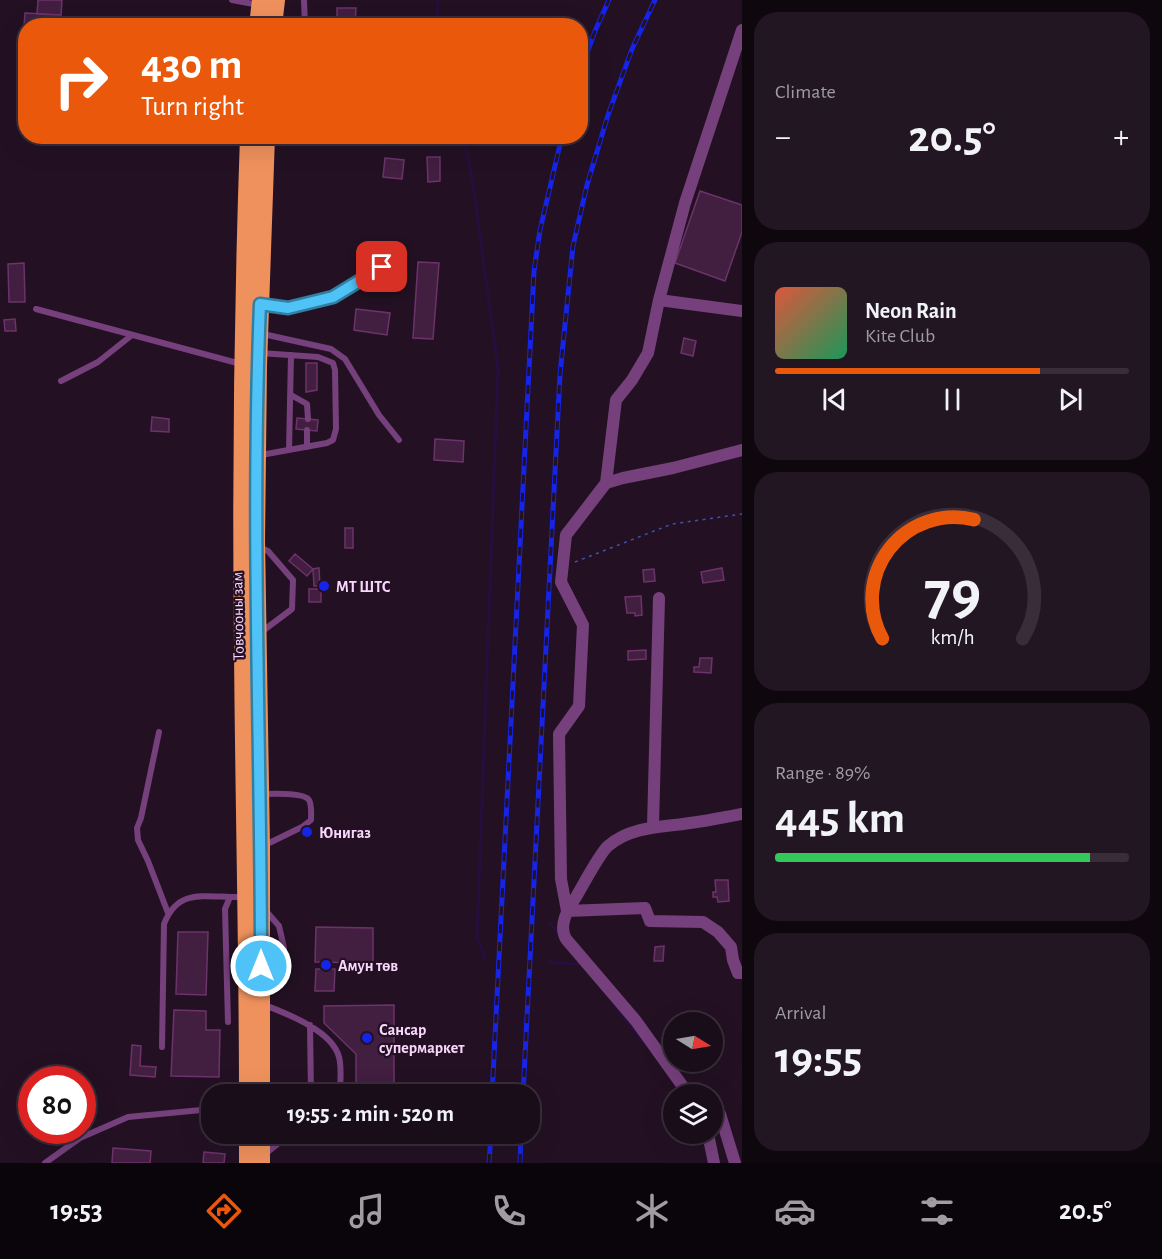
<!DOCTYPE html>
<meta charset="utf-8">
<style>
body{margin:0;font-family:"Alegreya Sans",sans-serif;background:#231623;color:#f1f3f6;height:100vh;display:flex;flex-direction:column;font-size:22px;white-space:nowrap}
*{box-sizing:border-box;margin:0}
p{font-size:20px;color:#9f9ca2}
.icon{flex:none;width:33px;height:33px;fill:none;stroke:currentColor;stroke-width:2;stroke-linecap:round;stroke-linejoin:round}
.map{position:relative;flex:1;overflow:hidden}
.details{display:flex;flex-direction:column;gap:12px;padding:12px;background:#0e070e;width:420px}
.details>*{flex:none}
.top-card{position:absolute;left:18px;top:18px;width:570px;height:126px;border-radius:24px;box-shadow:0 6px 24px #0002,0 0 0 2px #382d39;background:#ea580c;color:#fff;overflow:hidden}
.needle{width:39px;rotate:101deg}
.fabs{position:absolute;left:663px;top:1012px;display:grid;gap:12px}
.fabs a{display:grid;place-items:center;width:60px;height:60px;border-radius:50%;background:#1a0d1a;box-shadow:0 6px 24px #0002,0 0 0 2px #382d39;font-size:30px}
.speed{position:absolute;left:18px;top:1066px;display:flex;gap:12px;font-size:30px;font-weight:700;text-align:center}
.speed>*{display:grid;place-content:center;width:78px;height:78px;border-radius:50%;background:#1a0d1a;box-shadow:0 6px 24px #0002,0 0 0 2px #382d39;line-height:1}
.speed .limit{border:9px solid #d22;background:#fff;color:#111}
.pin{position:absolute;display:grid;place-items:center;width:51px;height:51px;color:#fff;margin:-26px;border-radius:12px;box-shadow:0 3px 9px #0006}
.me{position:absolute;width:66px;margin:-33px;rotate:0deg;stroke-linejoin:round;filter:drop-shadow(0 0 4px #0008)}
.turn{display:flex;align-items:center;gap:21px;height:126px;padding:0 24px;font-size:27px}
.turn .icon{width:78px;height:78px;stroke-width:2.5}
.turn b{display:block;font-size:42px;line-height:51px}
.big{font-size:45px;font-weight:700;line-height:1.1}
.details .tile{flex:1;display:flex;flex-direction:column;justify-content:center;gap:9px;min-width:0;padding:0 21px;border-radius:24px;background:#231623}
.details .dial{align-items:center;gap:0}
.dial svg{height:156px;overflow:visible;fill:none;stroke:#382d39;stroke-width:7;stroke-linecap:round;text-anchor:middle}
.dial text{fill:#f1f3f6;stroke:none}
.song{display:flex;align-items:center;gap:18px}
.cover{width:72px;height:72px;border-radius:9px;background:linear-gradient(135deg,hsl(10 70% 55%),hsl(150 70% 35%))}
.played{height:6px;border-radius:3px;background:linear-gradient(90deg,#ea580c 75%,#382d39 75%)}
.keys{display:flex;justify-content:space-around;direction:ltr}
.heat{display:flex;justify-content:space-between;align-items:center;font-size:33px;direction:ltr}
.charge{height:9px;border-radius:4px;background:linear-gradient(90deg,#34c759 89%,#382d39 0)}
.trip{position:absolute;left:201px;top:1084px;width:339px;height:60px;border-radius:24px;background:#1a0d1a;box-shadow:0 6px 24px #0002,0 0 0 2px #382d39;font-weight:700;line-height:60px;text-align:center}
.tab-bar{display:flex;height:96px;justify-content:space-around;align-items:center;background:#0a050a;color:#9f9ca2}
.tab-bar .icon{width:42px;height:42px}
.tab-bar .current{color:#ea580c}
.tab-bar b{font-size:27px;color:#f1f3f6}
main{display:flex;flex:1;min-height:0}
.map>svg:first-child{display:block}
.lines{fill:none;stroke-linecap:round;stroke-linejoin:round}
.stream{stroke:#250f3e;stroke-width:3}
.building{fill:#421e41;stroke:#6c336a;stroke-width:1.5}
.path{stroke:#3b54ab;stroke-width:1.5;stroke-dasharray:3 4.5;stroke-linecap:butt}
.lane{stroke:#76407d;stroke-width:6}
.street{stroke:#76407d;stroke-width:12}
.highway{stroke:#ef915d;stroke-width:18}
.rail-casing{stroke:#1624e7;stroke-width:5}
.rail{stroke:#231123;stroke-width:3;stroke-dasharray:9;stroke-linecap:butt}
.route-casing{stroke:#337fa1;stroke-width:15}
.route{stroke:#4fc3f7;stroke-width:10}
.poi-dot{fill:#1624e7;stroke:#231123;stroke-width:2}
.labels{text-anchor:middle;stroke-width:4.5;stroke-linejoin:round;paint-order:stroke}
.poi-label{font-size:16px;font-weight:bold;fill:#f9d6fb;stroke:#231123;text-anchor:start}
.street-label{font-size:16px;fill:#f9d6fb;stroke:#231123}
</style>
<main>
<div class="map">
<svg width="742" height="1163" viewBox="0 0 742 1163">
<rect width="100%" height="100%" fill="#231123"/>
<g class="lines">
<path class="stream" d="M437,26L438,0
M463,136L472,177L498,368L477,936L485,958
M550,923L560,936
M549,962L584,965
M615,1006L647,1046"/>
</g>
<path class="building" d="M38,0H62L61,15L37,14Z
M337,8H356L355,26H337Z
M25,13L61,15V26H26V81L20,80Z
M427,157H440V181L428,182Z
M385,158L404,160L402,179L383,177Z
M700,191L742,205V232L725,281L675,263Z
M418,262L439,263L433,339L413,338Z
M24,263L25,302H9L8,264Z
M356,309L390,313L387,335L354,330Z
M15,319L16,331H5L4,320Z
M684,338L696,341L693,356L681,353Z
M306,363H317V390L306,392Z
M152,417L169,419V432L151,431Z
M297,418L318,420L317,431L296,429Z
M435,439L464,441L463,462L434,460Z
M345,528H353V548H345Z
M295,554L313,569L307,576L289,561Z
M319,568L320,586H314L313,569Z
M722,568L724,580L703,583L701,572Z
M654,569L655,581L644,582L643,570Z
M309,589H321V602H309Z
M641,596L642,615L635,616V613H627L625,597Z
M646,650V659L628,660V651Z
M700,658H712L711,673L694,672V667H699Z
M715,880H728L729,901L718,902L717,897H713V892H716Z
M316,927L373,928V963L315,962Z
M178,932H208L206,995L176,994Z
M664,946L663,961H654L655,947Z
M316,969H335L334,991H315Z
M394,1005V1095H356V1054L324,1023V1006Z
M174,1010L206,1011V1030H220L219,1077L171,1076Z
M132,1045L141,1046L140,1066L156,1067L155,1077L130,1075Z
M113,1148L151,1151L150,1163H112Z
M204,1152L225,1154L224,1163H203Z"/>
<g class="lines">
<path class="path" d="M575,562L672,524L742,514"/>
<path class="lane" d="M232,0L259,5
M304,0L305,26
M261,305L288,308L333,297L382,267
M36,309L241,364
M263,334L331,349L345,359L379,415L399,440
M260,353L318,357L333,363L335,370L336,429L333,440L327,443L261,455
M61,381L98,362L132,335
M291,395L307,404L308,419
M307,430V447
M289,450L291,355
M259,547L268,551L293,580L292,609L260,633
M159,732L141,818L137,828L138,840L148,861L168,913
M261,794C270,794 304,792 309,800C312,805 311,814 311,820L302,827L263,846
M264,983L278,972L284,948L279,926L266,911
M262,1004C285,1013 332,1030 339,1057C342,1068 340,1083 340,1095
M228,1022L225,909L230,897H244
M310,1025L311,1095
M162,1047L164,924C177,891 199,896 230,897
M264,1155L284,1139L332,1138L336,1134
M45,1163L80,1138L128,1117L212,1109"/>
<path class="street" d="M659,300L742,311
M606,483L616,400L632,380L648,353L659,300L685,203L742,30
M653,826L659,598
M567,911L561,879L559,734L579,706L583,625L561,582L566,535L606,483L623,478L673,468L742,450
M567,911L645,908L650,921L703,922L718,932L731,947L733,960L738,973H742
M689,1095L636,1021L566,939C558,925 568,909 576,897C583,885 600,853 608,846C629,828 657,827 683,824C702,822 722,818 742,814
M720,1114L735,1163
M708,1134L714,1163"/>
<path class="highway" d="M258,26L261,0
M273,26L276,0
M248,1095C248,946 244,796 243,647C241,477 243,306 249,136
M261,1095V847L256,540L258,365L266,136
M261,1134V1163
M248,1163V1134"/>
<defs>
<path id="rail" d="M580,73L595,31L609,0
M492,1095L534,271L540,230L562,136
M523,1095L560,374L573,246L587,185L608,115L632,49L655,0
M489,1163L491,1134
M520,1163L521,1134"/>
</defs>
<use href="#rail" class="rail-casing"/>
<use href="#rail" class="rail"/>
</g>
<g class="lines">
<defs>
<path id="route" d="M261,966C261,745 251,525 260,304L288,308L333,297L382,267"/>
</defs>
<use href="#route" class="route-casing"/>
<use href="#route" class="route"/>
</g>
<g class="poi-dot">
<circle cx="324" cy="586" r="6"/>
<circle cx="307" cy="832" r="6"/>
<circle cx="326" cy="965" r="6"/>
<circle cx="367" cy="1038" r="6"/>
</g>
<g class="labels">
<g class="poi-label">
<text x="336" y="592">MT ШТС</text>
<text x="319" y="838">Юнигаз</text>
<text x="338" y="971">Амун төв</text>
<text x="379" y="1035">Сансар<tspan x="379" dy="18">супермаркет</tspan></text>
</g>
<g class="street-label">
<text transform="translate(237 616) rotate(-91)" y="6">Товчооны зам</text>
</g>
</g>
</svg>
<div class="fabs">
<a><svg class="needle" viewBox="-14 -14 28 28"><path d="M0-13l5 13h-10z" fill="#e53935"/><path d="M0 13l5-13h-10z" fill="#9f9ca2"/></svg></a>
<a><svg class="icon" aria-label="layers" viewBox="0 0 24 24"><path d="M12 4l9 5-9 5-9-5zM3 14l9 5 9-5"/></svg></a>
</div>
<div class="speed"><div class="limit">80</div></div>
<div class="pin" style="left:382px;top:267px;background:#d93025"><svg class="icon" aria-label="arrive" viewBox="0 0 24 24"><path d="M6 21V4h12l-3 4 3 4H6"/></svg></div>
<svg class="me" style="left:261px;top:966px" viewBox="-20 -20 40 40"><circle r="17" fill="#4fc3f7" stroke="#fff" stroke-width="3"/><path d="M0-11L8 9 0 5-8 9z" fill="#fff"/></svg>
<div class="trip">19:55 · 2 min · 520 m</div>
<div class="top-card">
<div class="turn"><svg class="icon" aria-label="right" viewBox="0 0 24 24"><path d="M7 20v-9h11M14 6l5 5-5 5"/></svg><div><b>430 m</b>Turn right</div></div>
</div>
</div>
<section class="details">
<div class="tile"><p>Climate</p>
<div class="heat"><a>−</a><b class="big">20.5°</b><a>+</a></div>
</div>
<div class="tile">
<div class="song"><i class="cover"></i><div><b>Neon Rain</b><p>Kite Club</p></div></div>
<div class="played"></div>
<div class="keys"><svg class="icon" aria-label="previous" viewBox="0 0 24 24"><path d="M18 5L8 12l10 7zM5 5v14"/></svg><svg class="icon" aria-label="pause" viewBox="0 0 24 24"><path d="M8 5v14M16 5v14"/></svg><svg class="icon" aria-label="next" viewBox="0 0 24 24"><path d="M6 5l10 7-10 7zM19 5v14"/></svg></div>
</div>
<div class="tile dial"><svg viewBox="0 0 100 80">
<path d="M14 69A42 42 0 1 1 86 69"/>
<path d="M14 69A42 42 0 0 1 61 8" stroke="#ea580c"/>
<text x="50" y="56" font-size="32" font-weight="700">79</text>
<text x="50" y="72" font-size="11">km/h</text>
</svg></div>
<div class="tile"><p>Range · 89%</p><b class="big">445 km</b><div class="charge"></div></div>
<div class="tile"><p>Arrival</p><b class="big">19:55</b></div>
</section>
</main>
<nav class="tab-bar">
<b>19:53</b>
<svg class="icon current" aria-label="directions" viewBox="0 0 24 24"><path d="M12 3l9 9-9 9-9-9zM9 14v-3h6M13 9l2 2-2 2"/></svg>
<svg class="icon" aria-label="music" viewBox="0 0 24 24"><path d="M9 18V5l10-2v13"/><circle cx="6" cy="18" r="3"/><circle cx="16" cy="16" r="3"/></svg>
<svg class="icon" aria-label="phone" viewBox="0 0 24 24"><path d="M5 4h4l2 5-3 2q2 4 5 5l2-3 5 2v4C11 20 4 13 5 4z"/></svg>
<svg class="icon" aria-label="climate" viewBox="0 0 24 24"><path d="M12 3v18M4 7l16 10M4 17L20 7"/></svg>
<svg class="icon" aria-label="car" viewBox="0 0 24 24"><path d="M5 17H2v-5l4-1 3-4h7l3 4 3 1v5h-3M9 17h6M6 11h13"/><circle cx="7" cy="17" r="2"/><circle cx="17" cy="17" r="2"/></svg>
<svg class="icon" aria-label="filters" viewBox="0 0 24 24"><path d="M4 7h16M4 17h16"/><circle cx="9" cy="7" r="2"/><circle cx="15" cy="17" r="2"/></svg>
<b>20.5°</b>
</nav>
